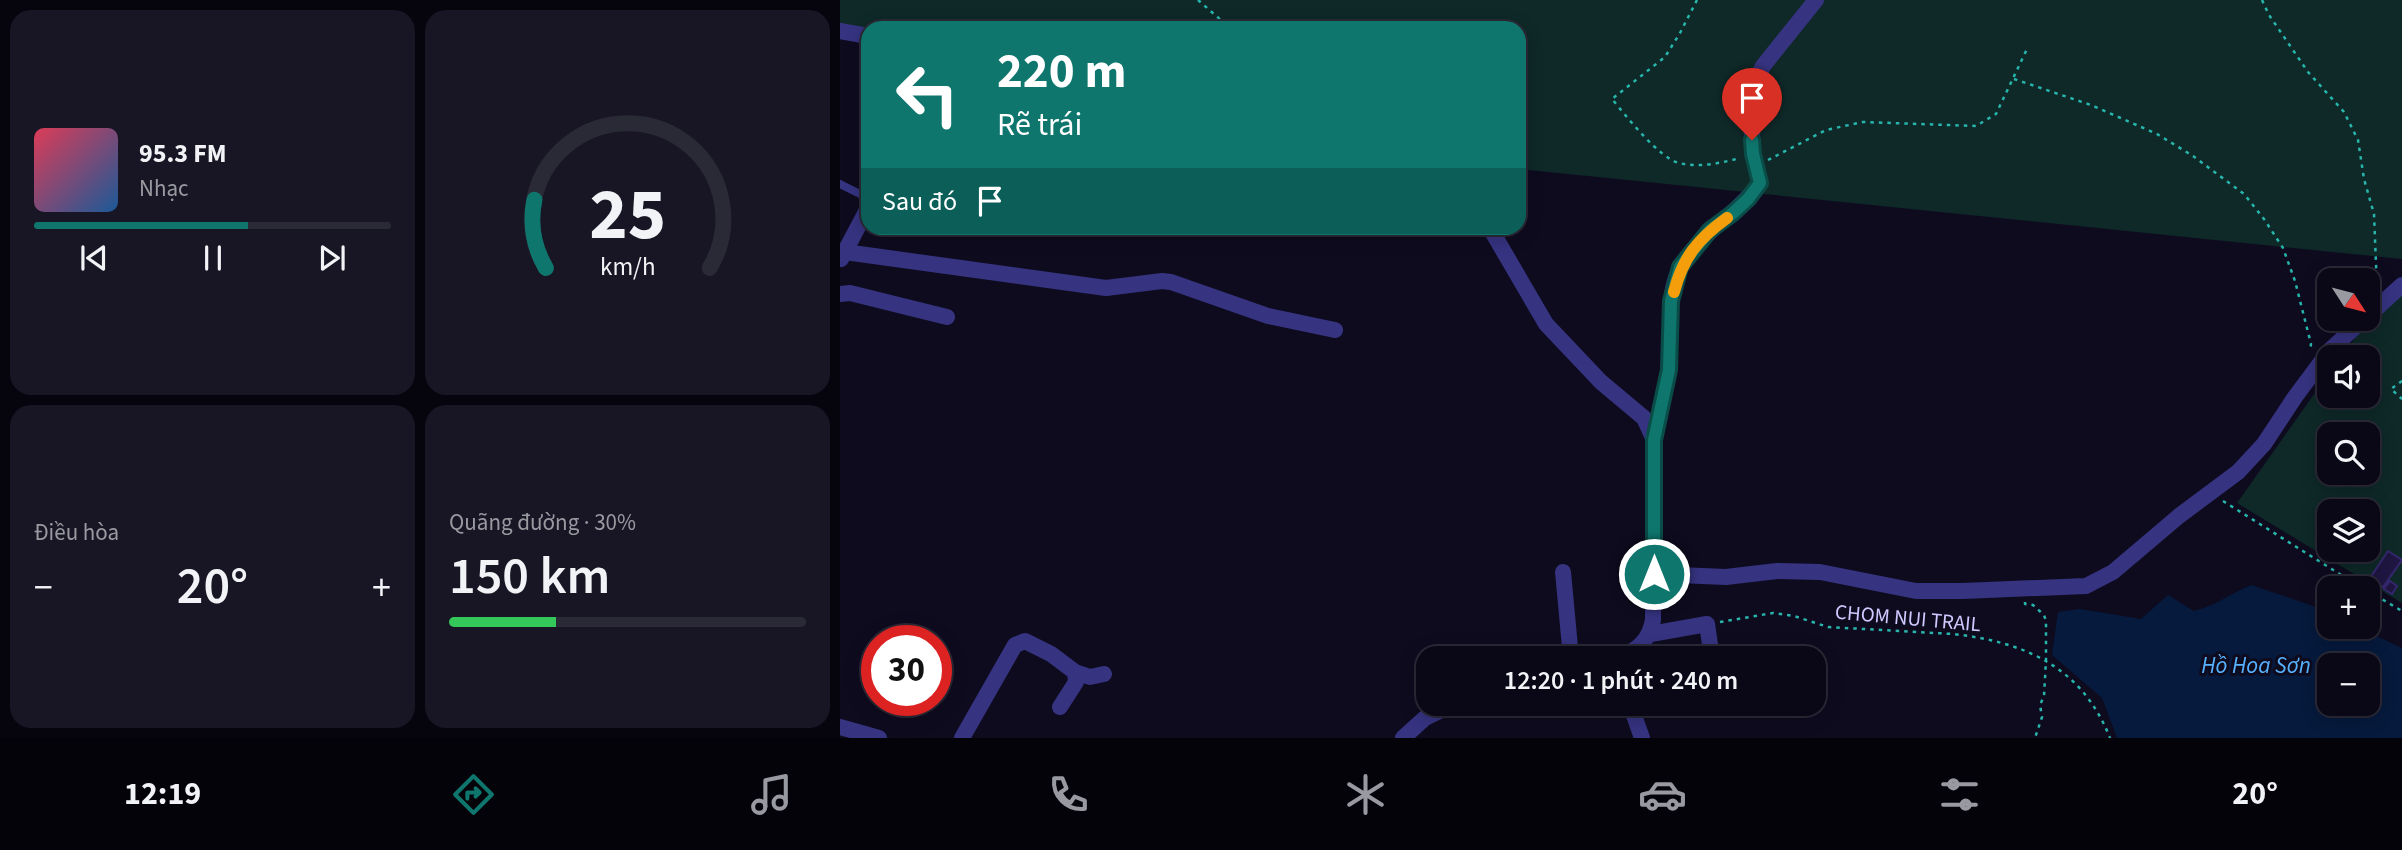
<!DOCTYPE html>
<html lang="vi">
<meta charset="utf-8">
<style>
body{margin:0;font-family:"Source Sans 3",sans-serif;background:#181624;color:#f1f3f6;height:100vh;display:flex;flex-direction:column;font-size:26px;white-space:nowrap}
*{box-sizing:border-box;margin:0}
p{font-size:23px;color:#999aa1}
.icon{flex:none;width:38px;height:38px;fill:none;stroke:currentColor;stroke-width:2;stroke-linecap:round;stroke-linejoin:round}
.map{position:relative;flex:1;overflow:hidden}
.details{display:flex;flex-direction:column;gap:10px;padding:10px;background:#06040d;width:840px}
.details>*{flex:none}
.top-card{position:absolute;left:21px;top:21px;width:665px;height:214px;border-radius:21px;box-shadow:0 4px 18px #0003,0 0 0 2px #2a2936;background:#0f766e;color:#fff;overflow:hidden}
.needle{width:46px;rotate:126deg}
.controls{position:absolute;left:1477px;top:268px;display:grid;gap:14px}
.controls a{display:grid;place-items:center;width:63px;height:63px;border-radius:14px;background:#0a0817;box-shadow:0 4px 18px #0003,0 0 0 2px #2a2936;font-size:35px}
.speed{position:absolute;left:21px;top:625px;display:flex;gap:14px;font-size:35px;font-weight:700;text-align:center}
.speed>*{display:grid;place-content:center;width:91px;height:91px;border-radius:50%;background:#0a0817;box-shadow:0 4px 18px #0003,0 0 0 2px #2a2936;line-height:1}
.speed .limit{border:10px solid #d22;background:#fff;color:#111}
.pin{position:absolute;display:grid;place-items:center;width:60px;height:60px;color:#fff;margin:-72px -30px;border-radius:50% 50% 50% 0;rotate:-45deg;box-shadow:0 0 7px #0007}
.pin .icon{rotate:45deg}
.me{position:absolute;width:77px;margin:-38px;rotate:0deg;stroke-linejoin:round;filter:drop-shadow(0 0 5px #0008)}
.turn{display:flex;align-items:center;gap:24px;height:147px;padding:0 21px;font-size:32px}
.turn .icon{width:91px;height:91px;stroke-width:2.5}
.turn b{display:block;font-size:49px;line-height:60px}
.then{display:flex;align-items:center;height:66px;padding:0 21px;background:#0003;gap:14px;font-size:26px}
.big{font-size:52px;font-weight:600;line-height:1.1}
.details .tile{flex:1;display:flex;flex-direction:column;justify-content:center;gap:10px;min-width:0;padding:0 24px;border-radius:21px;background:#181624}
.details .dial{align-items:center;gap:0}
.dial svg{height:182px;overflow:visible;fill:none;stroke:#2a2936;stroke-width:7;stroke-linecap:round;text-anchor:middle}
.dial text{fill:#f1f3f6;stroke:none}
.song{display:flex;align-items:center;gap:21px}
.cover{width:84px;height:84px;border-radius:10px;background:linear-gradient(135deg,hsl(350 70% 55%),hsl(210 70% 35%))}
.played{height:7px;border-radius:4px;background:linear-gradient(90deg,#0f766e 60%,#2a2936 60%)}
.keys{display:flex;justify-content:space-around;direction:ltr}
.heat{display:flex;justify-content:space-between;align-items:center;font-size:38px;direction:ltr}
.charge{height:10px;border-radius:5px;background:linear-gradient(90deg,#34c759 30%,#2a2936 0)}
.details .tiles{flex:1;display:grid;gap:10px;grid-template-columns:repeat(2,1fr)}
.trip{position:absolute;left:576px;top:646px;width:410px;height:70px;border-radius:21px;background:#0a0817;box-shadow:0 4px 18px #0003,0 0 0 2px #2a2936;font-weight:600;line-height:70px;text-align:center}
.tab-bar{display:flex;height:112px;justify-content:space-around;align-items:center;background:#040309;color:#999aa1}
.tab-bar .icon{width:49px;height:49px}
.tab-bar .current{color:#0f766e}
.tab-bar b{font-size:32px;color:#f1f3f6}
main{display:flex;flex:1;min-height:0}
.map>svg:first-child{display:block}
.green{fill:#0e2928;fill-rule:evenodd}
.water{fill:#061a3d;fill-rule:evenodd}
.building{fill:#1f1641;stroke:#35276e;stroke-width:2}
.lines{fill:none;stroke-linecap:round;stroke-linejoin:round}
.path{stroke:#27b5ac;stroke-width:2.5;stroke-dasharray:3.5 5;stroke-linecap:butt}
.lane{stroke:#363381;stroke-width:8}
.street{stroke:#363381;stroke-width:16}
.route-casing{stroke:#0a4d48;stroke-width:18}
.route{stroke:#0f766e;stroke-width:12}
.slow{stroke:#f59e0b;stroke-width:12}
.labels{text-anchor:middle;stroke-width:6;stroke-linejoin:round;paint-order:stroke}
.street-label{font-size:21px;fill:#cfc9ff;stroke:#0e0b1f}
.water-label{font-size:23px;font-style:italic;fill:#57b2ff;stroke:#0e0b1f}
</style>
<main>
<section class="details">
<div class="tiles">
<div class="tile">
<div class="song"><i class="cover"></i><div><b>95.3 FM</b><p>Nhạc</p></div></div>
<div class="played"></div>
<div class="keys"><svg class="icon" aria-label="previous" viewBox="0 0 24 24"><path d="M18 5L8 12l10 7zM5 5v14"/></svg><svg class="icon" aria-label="pause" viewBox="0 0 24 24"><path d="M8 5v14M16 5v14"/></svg><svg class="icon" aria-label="next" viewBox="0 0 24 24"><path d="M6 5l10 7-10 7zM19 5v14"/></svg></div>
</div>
<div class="tile dial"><svg viewBox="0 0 100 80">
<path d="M14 69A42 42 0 1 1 86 69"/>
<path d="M14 69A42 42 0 0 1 9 39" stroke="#0f766e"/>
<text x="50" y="56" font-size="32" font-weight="700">25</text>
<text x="50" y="72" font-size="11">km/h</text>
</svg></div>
<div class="tile"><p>Điều hòa</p>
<div class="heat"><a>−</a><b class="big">20°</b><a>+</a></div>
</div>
<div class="tile"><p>Quãng đường · 30%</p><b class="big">150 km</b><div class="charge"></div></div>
</div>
</section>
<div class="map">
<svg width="1562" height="738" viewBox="0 0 1562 738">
<rect width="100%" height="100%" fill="#0e0b1f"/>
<path class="green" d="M0,0H1562V259L679,169V28H28V40L0,33Z
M1562,289V603L1397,503L1489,373V396H1528V357H1501L1541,304ZM1489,434H1528V472H1489ZM1489,511H1528V550H1489Z"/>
<path class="water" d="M1411,585L1473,606L1489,613V626L1517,627L1562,648V738H1277L1262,698L1212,655L1218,612L1240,609L1301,619L1328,595L1354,611C1375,606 1390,594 1411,585ZM1528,665V704H1489V665Z"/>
<path class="building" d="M1548,551L1562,560L1543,587L1530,578Z
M1550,581L1557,586L1552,594L1544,589Z"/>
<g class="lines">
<path class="path" d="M358,0L390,28
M857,0L840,33L825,57L772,99C786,116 819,158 839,163C859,168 881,163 900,158
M1422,0L1429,15L1468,72L1504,112L1518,140L1524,179L1534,214L1537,289
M1174,79L1251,105L1317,134L1353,156L1404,194L1424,219L1443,248L1455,281L1471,344L1470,351
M928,160L986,130L1023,122L1136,126L1156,114L1187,49
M1562,381L1551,389L1562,399
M1383,501L1522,588
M1528,591L1562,611
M1185,602V604L1193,605L1204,615L1206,621V660L1204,696L1200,705L1202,717L1195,738
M880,622L933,613L954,616L988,627L1113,634C1185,642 1242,667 1270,738"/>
<path class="lane" d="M0,184L28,198"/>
<path class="street" d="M0,31L28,36
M650,228L706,324L761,382L804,418L814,440L813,620C809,641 798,650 778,658
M5,252L266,288L322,281L331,282L428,316L495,330
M1,259L28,208
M0,294L10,293L107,317
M1528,316L1562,285
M814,440C819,417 825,394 828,371C833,338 824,294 842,264C863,231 897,214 920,183L913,154L910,93L923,66L976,0
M723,572L731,658
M814,574L886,577L937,571L980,572L1076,591H1123L1246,586L1273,572L1339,516L1398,472L1424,444L1455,397L1490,350L1525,318
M811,634L867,624L872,658
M790,704L802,738
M220,707L236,682L235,672
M0,727L39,738
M122,738L175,645L185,641L211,654L235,672L250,677L264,674
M563,738L585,718L614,704"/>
</g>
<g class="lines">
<defs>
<path id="route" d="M814,574V440L829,370L831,301L840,267L870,230L893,213L908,199L920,183L913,154L912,140"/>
</defs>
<use href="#route" class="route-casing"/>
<use href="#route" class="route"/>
<path class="slow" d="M834,292C843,257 858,239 887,218"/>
</g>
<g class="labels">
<g class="street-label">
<text transform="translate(1068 618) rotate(5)" y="7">CHOM NUI TRAIL</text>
</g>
<g class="water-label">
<text x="1416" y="673">Hồ Hoa Sơn</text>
</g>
</g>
</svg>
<div class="controls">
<a><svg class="needle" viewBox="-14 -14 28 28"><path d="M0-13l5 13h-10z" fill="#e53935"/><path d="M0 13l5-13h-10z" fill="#999aa1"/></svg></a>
<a><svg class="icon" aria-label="sound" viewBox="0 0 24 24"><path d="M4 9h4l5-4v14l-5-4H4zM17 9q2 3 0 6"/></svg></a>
<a><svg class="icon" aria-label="search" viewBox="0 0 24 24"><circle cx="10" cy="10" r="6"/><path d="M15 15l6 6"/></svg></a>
<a><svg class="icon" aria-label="layers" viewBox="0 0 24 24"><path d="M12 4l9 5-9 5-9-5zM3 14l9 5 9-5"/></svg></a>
<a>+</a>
<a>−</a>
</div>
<div class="speed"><div class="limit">30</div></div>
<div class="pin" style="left:912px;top:140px;background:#d93025"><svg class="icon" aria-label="arrive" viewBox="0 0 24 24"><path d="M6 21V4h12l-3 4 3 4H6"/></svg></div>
<svg class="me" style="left:814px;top:574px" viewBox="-20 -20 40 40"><circle r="17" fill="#0f766e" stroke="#fff" stroke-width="3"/><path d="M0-11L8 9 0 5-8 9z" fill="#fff"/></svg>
<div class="trip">12:20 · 1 phút · 240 m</div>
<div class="top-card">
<div class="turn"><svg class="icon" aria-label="left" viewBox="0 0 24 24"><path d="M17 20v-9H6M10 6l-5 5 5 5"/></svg><div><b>220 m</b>Rẽ trái</div></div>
<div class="then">Sau đó<svg class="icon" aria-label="arrive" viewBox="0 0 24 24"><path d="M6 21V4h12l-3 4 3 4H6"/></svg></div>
</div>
</div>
</main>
<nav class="tab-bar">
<b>12:19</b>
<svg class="icon current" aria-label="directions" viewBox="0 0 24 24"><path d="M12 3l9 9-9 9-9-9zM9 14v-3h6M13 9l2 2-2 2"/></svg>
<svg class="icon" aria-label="music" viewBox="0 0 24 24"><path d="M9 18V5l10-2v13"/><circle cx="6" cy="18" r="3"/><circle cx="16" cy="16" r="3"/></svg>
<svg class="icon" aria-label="phone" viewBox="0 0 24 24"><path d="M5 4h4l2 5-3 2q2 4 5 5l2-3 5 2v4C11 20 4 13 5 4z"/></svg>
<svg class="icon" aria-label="climate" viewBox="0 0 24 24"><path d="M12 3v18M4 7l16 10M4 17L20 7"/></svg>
<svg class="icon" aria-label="car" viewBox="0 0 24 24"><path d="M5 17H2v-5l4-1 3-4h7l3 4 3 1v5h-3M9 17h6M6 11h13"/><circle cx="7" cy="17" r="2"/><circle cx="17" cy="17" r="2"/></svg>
<svg class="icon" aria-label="filters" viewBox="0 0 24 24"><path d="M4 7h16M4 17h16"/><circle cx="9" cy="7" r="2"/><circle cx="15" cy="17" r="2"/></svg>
<b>20°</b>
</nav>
